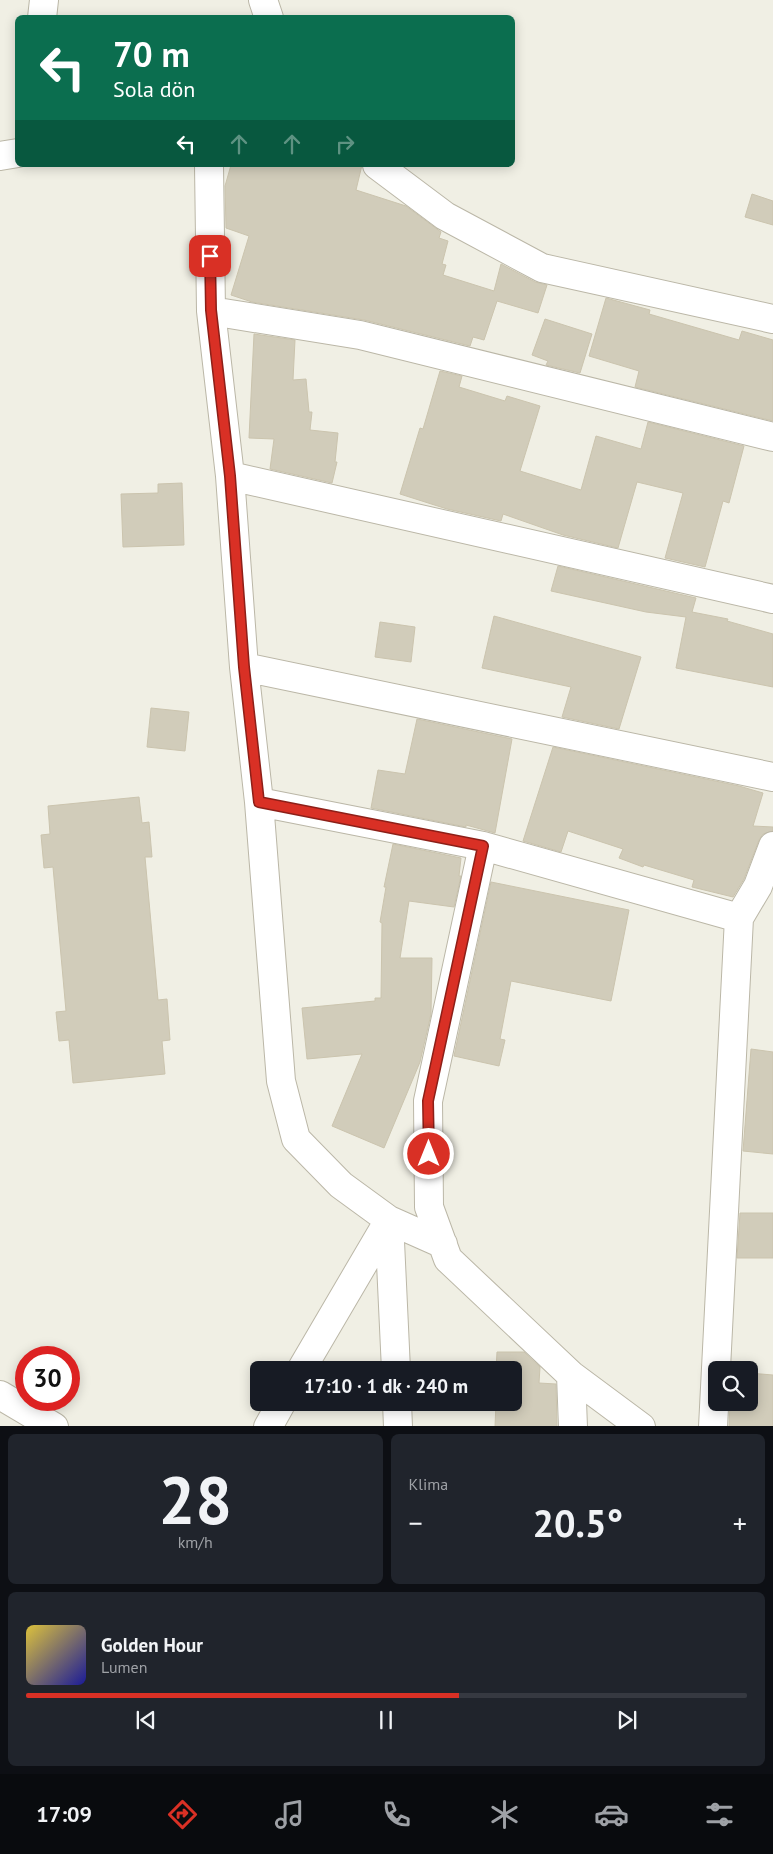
<!DOCTYPE html>
<html lang="tr">
<meta charset="utf-8">
<style>
body{margin:0;font-family:"PT Sans",sans-serif;background:#20242c;color:#f1f3f6;height:100vh;display:flex;flex-direction:column;font-size:19px;white-space:nowrap}
*{box-sizing:border-box;margin:0}
p{font-size:16px;color:#9ea1a6}
.icon{flex:none;width:28px;height:28px;fill:none;stroke:currentColor;stroke-width:2;stroke-linecap:round;stroke-linejoin:round}
.map{position:relative;height:1426px;overflow:hidden}
.drawer{display:flex;flex-direction:column;gap:8px;padding:8px;background:#0d0f14;flex:1}
.drawer>*{flex:none}
.hud{position:absolute;left:15px;top:15px;width:500px;height:152px;border-radius:8px;box-shadow:0 2px 12px #0003;background:#0b6e4f;color:#fff;overflow:hidden}
.controls{position:absolute;left:708px;top:1361px;display:grid;gap:10px}
.controls a{display:grid;place-items:center;width:50px;height:50px;border-radius:8px;background:#171b24;box-shadow:0 2px 12px #0003;font-size:25px}
.speed{position:absolute;left:15px;top:1346px;display:flex;gap:10px;font-size:25px;font-weight:700;text-align:center}
.speed>*{display:grid;place-content:center;width:65px;height:65px;border-radius:50%;background:#171b24;box-shadow:0 2px 12px #0003;line-height:1}
.speed .limit{border:8px solid #d22;background:#fff;color:#111}
.pin{position:absolute;display:grid;place-items:center;width:42px;height:42px;color:#fff;margin:-21px;border-radius:10px;box-shadow:0 2px 8px #0006}
.me{position:absolute;width:55px;margin:-28px;rotate:0deg;stroke-linejoin:round;filter:drop-shadow(0 0 4px #0008)}
.turn{display:flex;align-items:center;gap:18px;height:105px;padding:0 15px;font-size:22px}
.turn .icon{width:65px;height:65px;stroke-width:2.5}
.turn b{display:block;font-size:35px;line-height:42px}
.lanes{display:flex;align-items:center;height:48px;padding:0 15px;background:#0003;justify-content:center;gap:25px;direction:ltr}
.lanes .off{opacity:.35}
.big{font-size:38px;font-weight:600;line-height:1.1}
.drawer .card{flex:1;display:flex;flex-direction:column;justify-content:center;gap:8px;min-width:0;padding:0 18px;border-radius:8px;background:#20242c}
.drawer .dial{align-items:center;gap:0}
.dial b{font-size:65px;line-height:1}
.song{display:flex;align-items:center;gap:15px}
.cover{width:60px;height:60px;border-radius:8px;background:linear-gradient(135deg,hsl(50 70% 55%),hsl(240 70% 35%))}
.played{height:5px;border-radius:2px;background:linear-gradient(90deg,#d93025 60%,#363941 60%)}
.keys{display:flex;justify-content:space-around;direction:ltr}
.heat{display:flex;justify-content:space-between;align-items:center;font-size:28px;direction:ltr}
.drawer .tiles{flex:1;display:grid;gap:8px;grid-template-columns:1fr 1fr}
.card:last-child{grid-column:span 2}
.trip{position:absolute;left:250px;top:1361px;width:272px;height:50px;border-radius:8px;background:#171b24;box-shadow:0 2px 12px #0003;font-weight:600;line-height:50px;text-align:center}
.dock{display:flex;height:80px;justify-content:space-around;align-items:center;background:#090b0e;color:#9ea1a6}
.dock .icon{width:35px;height:35px}
.dock .current{color:#d93025}
.dock b{font-size:22px;color:#f1f3f6}
.map>svg:first-child{display:block}
.building{fill:#d1ccba;stroke:#cbc4ae}
.lines{fill:none;stroke-linecap:round;stroke-linejoin:round}
.street-casing{stroke:#bbb7a7;stroke-width:30}
.street{stroke:#fff;stroke-width:28}
.route-casing{stroke:#8d1f18;stroke-width:12}
.route{stroke:#d93025;stroke-width:9}
</style>
<div class="map">
<svg width="773" height="1427" viewBox="0 0 773 1427">
<rect width="100%" height="100%" fill="#f0efe4"/>
<path class="building" d="M231,165H362L356,190L406,206L441,232L439,238L448,241L442,264L446,265L443,275L494,291L501,264L535,282L547,285L538,313L497,301L484,340L473,337L470,346L364,320L252,302L231,295L249,236L226,228L225,186Z
M752,194L773,201V225L745,217Z
M606,298L650,310L649,314L739,340L742,331L773,340V421L635,387L639,371L589,356Z
M545,319L592,334L580,373L546,365L548,361L532,355Z
M254,334L295,340L293,380L306,379L309,412H312L310,430L338,433L335,462H337L332,483L270,469L274,439L249,438Z
M440,371L462,376L459,387L505,401L507,396L540,406L520,471L581,490L596,436L641,449L648,422L744,446L729,503L723,501L705,567L665,558L683,493L637,482L618,548L563,535L503,514L501,521L447,509L400,494L420,428L423,429Z
M182,483L184,545L123,547L121,494L158,493V484Z
M558,566L696,598L692,612L728,619L727,621L773,634V687L676,668L686,617L646,612L551,591Z
M494,616L641,657L619,729L562,717L571,687L482,668Z
M380,622L415,627L411,662L375,657Z
M151,708L189,712L185,751L147,747Z
M417,719L512,739L495,833L466,825V827L371,808L378,770L405,774Z
M553,747L739,786L763,793L753,826L773,827V831L763,834L759,840L744,879L733,897L692,887L694,880L644,865L643,867L619,858L623,849L568,831L561,852L523,841Z
M139,797L142,823L149,822L152,857H145L158,1000L167,999L170,1040L162,1041L165,1074L73,1083L69,1040L59,1041L56,1012L66,1011L53,867L44,868L41,835L50,834L48,806Z
M393,844L461,858L459,876H461L454,907L409,901L400,958H432L431,1014L420,1062L384,1148L332,1126L362,1054L307,1059L302,1008L375,1001V998H381L382,923L380,922L386,887H384Z
M491,882L629,910L611,1001L511,981L500,1039L505,1040L499,1066L454,1056Z
M751,1049L773,1052V1154L743,1151Z
M740,1213H773V1258H737Z
M497,1352H524L540,1367L539,1383L556,1384L557,1427H495L496,1402H514V1370H496Z
M749,1373L773,1375V1427H729L730,1402H749Z"/>
<g class="lines">
<defs>
<path id="street" d="M263,0L269,18
M42,18L44,0
M0,156L18,153
M209,165L211,311L230,476L244,667L259,802L281,1081L296,1139L341,1185L389,1220L443,1244
M377,165L445,216L542,268L773,319
M211,311L360,335L773,437
M230,476L773,599
M244,667L773,777
M259,802L483,846L739,918
M483,846L428,1101L429,1207L448,1259L571,1375L641,1427
M389,1220L396,1370
M301,1370L389,1220
M571,1375L573,1427
M0,1395L54,1427
M397,1402L398,1427
M268,1427L282,1402
M713,1427L739,918L758,886L773,846"/>
</defs>
<use href="#street" class="street-casing"/>
<use href="#street" class="street"/>
</g>
<g class="lines">
<defs>
<path id="route" d="M210,256L211,310L230,476L244,667L259,802L483,846L428,1101L429,1154"/>
</defs>
<use href="#route" class="route-casing"/>
<use href="#route" class="route"/>
</g>
</svg>
<div class="controls">
<a><svg class="icon" aria-label="search" viewBox="0 0 24 24"><circle cx="10" cy="10" r="6"/><path d="M15 15l6 6"/></svg></a>
</div>
<div class="speed"><div class="limit">30</div></div>
<div class="pin" style="left:210px;top:256px;background:#d93025"><svg class="icon" aria-label="arrive" viewBox="0 0 24 24"><path d="M6 21V4h12l-3 4 3 4H6"/></svg></div>
<svg class="me" style="left:429px;top:1154px" viewBox="-20 -20 40 40"><circle r="17" fill="#d93025" stroke="#fff" stroke-width="3"/><path d="M0-11L8 9 0 5-8 9z" fill="#fff"/></svg>
<div class="trip">17:10 · 1 dk · 240 m</div>
<div class="hud">
<div class="turn"><svg class="icon" aria-label="left" viewBox="0 0 24 24"><path d="M17 20v-9H6M10 6l-5 5 5 5"/></svg><div><b>70 m</b>Sola dön</div></div>
<div class="lanes"><svg class="icon" aria-label="left" viewBox="0 0 24 24"><path d="M17 20v-9H6M10 6l-5 5 5 5"/></svg><svg class="icon off" aria-label="ahead" viewBox="0 0 24 24"><path d="M12 20V5M6 11l6-6 6 6"/></svg><svg class="icon off" aria-label="ahead" viewBox="0 0 24 24"><path d="M12 20V5M6 11l6-6 6 6"/></svg><svg class="icon off" aria-label="right" viewBox="0 0 24 24"><path d="M7 20v-9h11M14 6l5 5-5 5"/></svg></div>
</div>
</div>
<section class="drawer">
<div class="tiles">
<div class="card dial"><b>28</b><p>km/h</p></div>
<div class="card"><p>Klima</p>
<div class="heat"><a>−</a><b class="big">20.5°</b><a>+</a></div>
</div>
<div class="card">
<div class="song"><i class="cover"></i><div><b>Golden Hour</b><p>Lumen</p></div></div>
<div class="played"></div>
<div class="keys"><svg class="icon" aria-label="previous" viewBox="0 0 24 24"><path d="M18 5L8 12l10 7zM5 5v14"/></svg><svg class="icon" aria-label="pause" viewBox="0 0 24 24"><path d="M8 5v14M16 5v14"/></svg><svg class="icon" aria-label="next" viewBox="0 0 24 24"><path d="M6 5l10 7-10 7zM19 5v14"/></svg></div>
</div>
</div>
</section>
<nav class="dock">
<b>17:09</b>
<svg class="icon current" aria-label="directions" viewBox="0 0 24 24"><path d="M12 3l9 9-9 9-9-9zM9 14v-3h6M13 9l2 2-2 2"/></svg>
<svg class="icon" aria-label="music" viewBox="0 0 24 24"><path d="M9 18V5l10-2v13"/><circle cx="6" cy="18" r="3"/><circle cx="16" cy="16" r="3"/></svg>
<svg class="icon" aria-label="phone" viewBox="0 0 24 24"><path d="M5 4h4l2 5-3 2q2 4 5 5l2-3 5 2v4C11 20 4 13 5 4z"/></svg>
<svg class="icon" aria-label="climate" viewBox="0 0 24 24"><path d="M12 3v18M4 7l16 10M4 17L20 7"/></svg>
<svg class="icon" aria-label="car" viewBox="0 0 24 24"><path d="M5 17H2v-5l4-1 3-4h7l3 4 3 1v5h-3M9 17h6M6 11h13"/><circle cx="7" cy="17" r="2"/><circle cx="17" cy="17" r="2"/></svg>
<svg class="icon" aria-label="filters" viewBox="0 0 24 24"><path d="M4 7h16M4 17h16"/><circle cx="9" cy="7" r="2"/><circle cx="15" cy="17" r="2"/></svg>
</nav>
